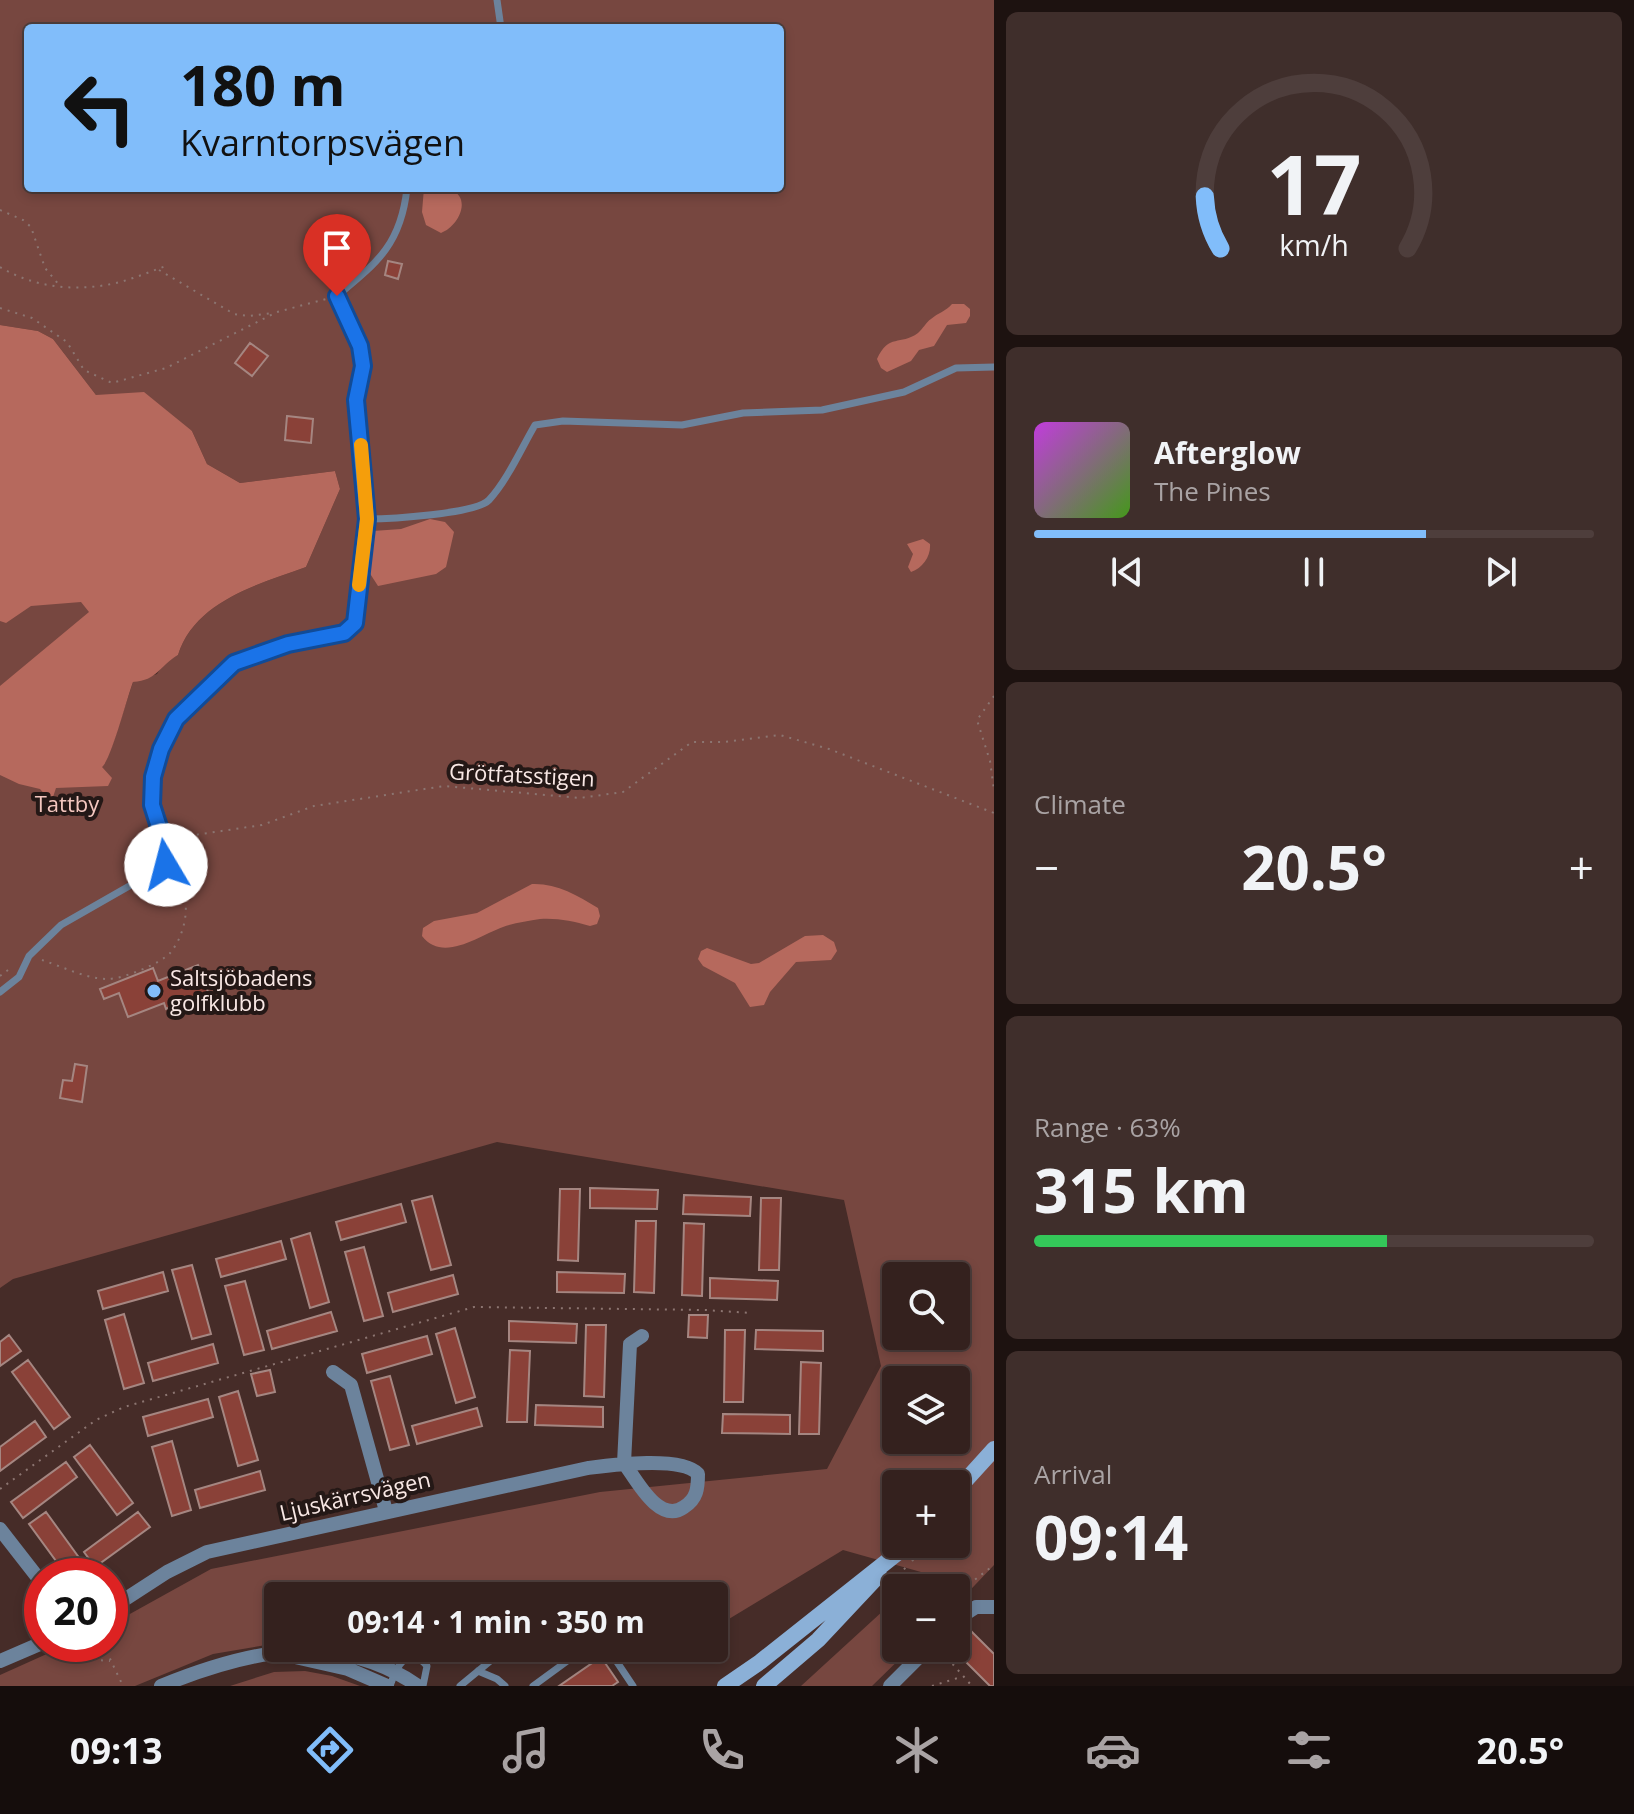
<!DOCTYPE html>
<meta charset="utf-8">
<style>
body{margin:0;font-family:"Open Sans",sans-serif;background:#3f2e2b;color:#f1f3f6;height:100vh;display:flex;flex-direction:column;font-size:30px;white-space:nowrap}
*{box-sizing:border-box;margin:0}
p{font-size:26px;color:#a9a3a4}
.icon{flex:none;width:44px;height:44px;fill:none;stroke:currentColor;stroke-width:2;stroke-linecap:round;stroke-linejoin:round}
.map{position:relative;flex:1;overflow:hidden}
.sheet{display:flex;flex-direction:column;gap:12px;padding:12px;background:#1d1210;width:640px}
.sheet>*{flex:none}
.hud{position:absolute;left:24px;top:24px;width:760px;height:168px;border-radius:8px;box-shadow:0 4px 12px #0003,0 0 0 2px #4e3e3c;background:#81bdfa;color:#111;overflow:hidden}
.controls{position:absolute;left:882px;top:1262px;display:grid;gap:16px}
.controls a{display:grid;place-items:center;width:88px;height:88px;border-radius:8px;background:#34211e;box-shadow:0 4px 12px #0003,0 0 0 2px #4e3e3c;font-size:40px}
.speed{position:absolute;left:24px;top:1558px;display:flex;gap:16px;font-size:40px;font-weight:700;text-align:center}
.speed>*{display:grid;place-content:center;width:104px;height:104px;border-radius:50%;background:#34211e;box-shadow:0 4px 12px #0003,0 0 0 2px #4e3e3c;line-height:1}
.speed .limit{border:12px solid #d22;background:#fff;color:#111}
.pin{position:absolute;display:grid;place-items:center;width:68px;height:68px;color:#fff;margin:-82px -34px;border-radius:50% 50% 50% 0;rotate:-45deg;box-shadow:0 0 8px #0007}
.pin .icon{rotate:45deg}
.me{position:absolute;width:88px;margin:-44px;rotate:352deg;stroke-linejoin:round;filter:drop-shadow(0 0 6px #0008)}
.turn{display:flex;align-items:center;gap:28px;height:168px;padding:0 24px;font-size:36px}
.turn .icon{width:104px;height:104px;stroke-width:2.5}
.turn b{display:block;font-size:56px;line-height:68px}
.big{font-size:60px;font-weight:700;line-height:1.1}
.sheet .card{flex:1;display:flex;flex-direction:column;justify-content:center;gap:12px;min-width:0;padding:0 28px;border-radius:12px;background:#3f2e2b}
.sheet .dial{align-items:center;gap:0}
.dial svg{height:208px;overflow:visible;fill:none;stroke:#4e3e3c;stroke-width:7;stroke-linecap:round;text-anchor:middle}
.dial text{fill:#f1f3f6;stroke:none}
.song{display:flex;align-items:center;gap:24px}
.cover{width:96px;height:96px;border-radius:12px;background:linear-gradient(135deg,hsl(290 70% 55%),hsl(100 70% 35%))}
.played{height:8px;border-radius:4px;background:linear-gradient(90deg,#81bdfa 70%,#4e3e3c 70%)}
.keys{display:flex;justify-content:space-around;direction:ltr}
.heat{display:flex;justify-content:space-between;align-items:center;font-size:44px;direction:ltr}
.charge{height:12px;border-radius:6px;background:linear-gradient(90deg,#34c759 63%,#4e3e3c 0)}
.trip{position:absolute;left:264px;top:1582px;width:464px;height:80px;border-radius:8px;background:#34211e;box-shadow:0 4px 12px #0003,0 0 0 2px #4e3e3c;font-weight:700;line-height:80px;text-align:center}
.dock{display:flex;height:128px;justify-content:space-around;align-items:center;background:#150d0c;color:#a9a3a4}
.dock .icon{width:56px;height:56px}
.dock .active{color:#81bdfa}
.dock b{font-size:36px;color:#f1f3f6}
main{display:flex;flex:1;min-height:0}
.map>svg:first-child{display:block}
.green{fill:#774740;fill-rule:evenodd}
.water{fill:#b6695d}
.building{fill:#8a4138;stroke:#a58681;stroke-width:2}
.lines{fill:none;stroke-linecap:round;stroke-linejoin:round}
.path{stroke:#8c7571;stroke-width:2;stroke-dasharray:2 6;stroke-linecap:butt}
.service{stroke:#6c839c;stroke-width:7}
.minor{stroke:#6c839c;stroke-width:14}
.secondary{stroke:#8bb0d7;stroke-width:16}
.route-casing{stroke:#114b97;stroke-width:20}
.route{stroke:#1a73e8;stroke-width:14}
.slow{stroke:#f59e0b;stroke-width:14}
.poi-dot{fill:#81bdfa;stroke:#241816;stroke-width:3}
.labels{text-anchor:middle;stroke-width:8;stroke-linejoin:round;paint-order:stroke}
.street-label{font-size:22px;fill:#f9e8e5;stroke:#241816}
.park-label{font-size:22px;fill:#f4c7bf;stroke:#241816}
.poi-label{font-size:22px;fill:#f9e8e5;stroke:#241816;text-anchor:start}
</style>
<main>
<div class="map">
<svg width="994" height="1686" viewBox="0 0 994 1686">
<rect width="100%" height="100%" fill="#462c28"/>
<path class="green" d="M0,0H994V1565L956,1605V1588H907L921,1572L843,1550L714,1628V1596H278V1643L213,1654L135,1686H0V1675L69,1644H110V1625L211,1569L600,1492L827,1469L881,1366L844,1200L497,1142L13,1279L0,1288V418L139,529L111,749L133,682L157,674L163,664L178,655C195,601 259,584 306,567L340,489L335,471L240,483L207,464L192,431L96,395L53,339L38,331L0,325ZM28,28H780V188H28ZM896,1276H956V1336H896ZM896,1380H956V1440H896ZM896,1484H956V1544H896Z
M896,1599V1648H911L872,1686H801Z
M305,1671L332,1676L360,1686H230L274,1672Z"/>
<path class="water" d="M424,188C432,188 443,186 450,189C473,198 458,227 441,233L426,225L422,212Z
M952,304H964L970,309V316L966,323L947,325L934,346L919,350L911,361L887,372L881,368L877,359C889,333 900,346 918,333C923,329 926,322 931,319C938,313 946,311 952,304Z
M0,325L38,331L53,339L96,395L144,392L192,431L207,464L240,483L335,471L340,489L306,567C259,584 195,601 178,655C158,667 158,680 133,682C127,698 111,760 102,767L112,778L108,786L56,788L53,797L48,798L40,789L19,784L0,775V686L89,612L81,602L31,606L6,623L0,621Z
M430,519L445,522L454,532L446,567L436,574L378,586L369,572L373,531L401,529Z
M923,539L930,544C931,556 923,568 911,572L908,567L913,554L907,544Z
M532,884C556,883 577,895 598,908L600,916L597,924L590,926C573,921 558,918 540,919C528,921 514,923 503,927C478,936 443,963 422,936L423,928L434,921L477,913Z
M823,935L834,942L837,951L831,960L796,962L770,992L764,1005L750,1007L735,983L703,966L698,959L701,951L707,948L751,964L759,963L805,936Z"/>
<path class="building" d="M348,229L365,233L356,277L339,273Z
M388,261L402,264L398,279L385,275Z
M250,343L268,356L252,376L235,363Z
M287,416L313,419L311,443L285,440Z
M192,855L197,865L185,871L180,861Z
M198,965L208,992L166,1009L164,1003L128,1017L119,993L104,999L100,989L153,968L158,981Z
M75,1064L87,1066L82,1102L60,1098L63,1080L72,1081Z
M590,1188L658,1190L657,1209L590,1208Z
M560,1189H580L578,1261L558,1260Z
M684,1195L751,1197L750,1216L683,1214Z
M432,1196L451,1265L431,1270L412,1201Z
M761,1198H781L779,1270H759Z
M401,1204L406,1222L341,1240L336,1222Z
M636,1221H656L654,1293L634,1292Z
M684,1223L704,1224L702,1296L682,1295Z
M310,1233L329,1302L310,1308L291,1239Z
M281,1241L286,1259L221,1277L216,1259Z
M364,1247L383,1316L364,1321L345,1252Z
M192,1265L211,1334L192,1339L172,1270Z
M163,1272L168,1291L103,1309L98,1291Z
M557,1272L625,1274L624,1293L557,1292Z
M453,1275L458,1294L393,1312L388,1293Z
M710,1278L778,1281L777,1300L710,1298Z
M245,1281L264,1350L244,1355L225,1286Z
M331,1312L337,1331L272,1349L267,1331Z
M124,1314L144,1383L124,1389L105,1320Z
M689,1315H708L707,1338L688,1337Z
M509,1321L577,1324L576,1343L509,1341Z
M586,1325H606L604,1397L584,1396Z
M455,1328L475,1397L456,1403L436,1334Z
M725,1330H745L743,1402H724Z
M756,1330L823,1331V1351L755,1349Z
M9,1335L21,1351L0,1366V1342Z
M427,1336L432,1354L367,1373L362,1354Z
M213,1344L218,1363L153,1381L148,1363Z
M510,1350L530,1351L527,1422H507Z
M28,1360L70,1417L54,1429L12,1372Z
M801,1362L821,1363L819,1434H799Z
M270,1370L275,1392L257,1396L251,1374Z
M390,1376L409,1445L390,1450L371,1381Z
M238,1391L258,1460L238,1466L219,1397Z
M208,1399L213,1417L148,1436L143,1417Z
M536,1405L603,1407V1427L535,1425Z
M477,1408L482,1426L417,1444L412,1426Z
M723,1414L790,1415V1434L722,1433Z
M35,1421L46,1437L0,1471V1447Z
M172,1441L191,1510L172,1516L152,1447Z
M90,1445L133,1503L117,1515L74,1457Z
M66,1462L77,1477L23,1518L11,1502Z
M260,1471L265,1490L200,1508L195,1490Z
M46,1512L88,1570L80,1576H67L29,1524Z
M138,1512L150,1527L95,1567L84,1552Z
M970,1630L994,1654V1686H990L952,1648H956V1645Z
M601,1657L618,1682L612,1686H559Z"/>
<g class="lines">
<path class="path" d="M0,210L23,220L31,227L45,268L60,286
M0,267C40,291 90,293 133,278C145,274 157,269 169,265
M159,270L234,314L248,316L272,313
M0,308L32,318L67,342L84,370L112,383L166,368L277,312L326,299
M994,696L977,720L990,761L994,790
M181,837L262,825L314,806L444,786L580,798L623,792L692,742H725L780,735L829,749L994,813
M42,960C63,967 87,979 108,979C123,979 162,963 171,952C188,930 193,893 172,872
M0,976L12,967
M0,1489L96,1420L124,1407L474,1307L705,1310L751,1313
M956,1513L964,1504
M912,1561L928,1544
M893,1581L908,1565
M956,1594L994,1565
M74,1644L97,1660L110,1661
M103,1644L123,1686
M942,1652L972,1686
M932,1686L961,1677"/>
<path class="service" d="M497,0L501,28
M367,519C389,519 476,514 489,500C508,479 521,449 535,425L563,421L682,425L743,413L822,410L904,392L956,368L994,367
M0,992L19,977L29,956L61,925L166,865L173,847L159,827L152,805L153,777L161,749L176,719L234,663L288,644L344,633L355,623L367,519L356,400L363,366L360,346L337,296C378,262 401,244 407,188
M593,1648L613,1656L633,1686
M478,1671L497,1679L505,1686
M390,1686C396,1668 407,1643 427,1666L423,1686
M460,1686L506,1648
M533,1686L585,1648"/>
<path class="minor" d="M333,1372L351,1385L386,1511
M624,1463L630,1344L642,1336
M0,1529L42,1583
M110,1609L167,1572L207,1552L588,1468C612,1465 682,1456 698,1474C698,1488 697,1499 684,1507C659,1525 636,1479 624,1463
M956,1620L976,1607H994
M295,1657L348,1669L387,1686
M0,1661L42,1643
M161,1686C247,1651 336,1629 418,1686
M890,1686L928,1648"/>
<path class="secondary" d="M956,1491L994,1449
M725,1686L760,1662L900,1551
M764,1686L818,1640L879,1575"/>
</g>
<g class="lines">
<defs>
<path id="route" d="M166,865L173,847L159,827L152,805L153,777L161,749L176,719L234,663L288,644L344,633L355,623L367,519L356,400L363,366L360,346L337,296"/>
</defs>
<use href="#route" class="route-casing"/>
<use href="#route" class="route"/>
<path class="slow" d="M359,585L367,519L361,445"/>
</g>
<circle class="poi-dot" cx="154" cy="991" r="8"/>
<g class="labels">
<g class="street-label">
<text transform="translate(522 775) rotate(3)" y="8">Grötfatsstigen</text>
<text transform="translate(355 1496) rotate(-13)" y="8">Ljuskärrsvägen</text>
</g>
<g class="park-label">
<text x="67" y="812">Tattby</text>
</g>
<g class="poi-label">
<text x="170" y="986">Saltsjöbadens<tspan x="170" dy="25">golfklubb</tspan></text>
</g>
</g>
</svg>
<div class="controls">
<a><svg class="icon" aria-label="search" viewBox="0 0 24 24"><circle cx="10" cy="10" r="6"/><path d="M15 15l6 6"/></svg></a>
<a><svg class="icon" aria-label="layers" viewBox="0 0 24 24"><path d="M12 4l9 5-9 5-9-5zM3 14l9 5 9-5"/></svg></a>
<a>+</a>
<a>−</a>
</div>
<div class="speed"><div class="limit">20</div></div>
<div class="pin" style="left:337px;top:296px;background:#d93025"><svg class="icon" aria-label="arrive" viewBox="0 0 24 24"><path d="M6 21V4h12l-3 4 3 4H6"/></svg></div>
<svg class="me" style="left:166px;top:865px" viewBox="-20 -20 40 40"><circle r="19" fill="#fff"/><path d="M0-13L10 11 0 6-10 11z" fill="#1a73e8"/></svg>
<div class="trip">09:14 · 1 min · 350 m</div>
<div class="hud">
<div class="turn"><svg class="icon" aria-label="left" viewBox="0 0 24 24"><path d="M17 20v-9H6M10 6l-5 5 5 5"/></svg><div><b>180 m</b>Kvarntorpsvägen</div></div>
</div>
</div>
<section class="sheet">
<div class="card dial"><svg viewBox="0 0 100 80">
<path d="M14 69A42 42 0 1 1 86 69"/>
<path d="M14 69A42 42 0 0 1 8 49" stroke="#81bdfa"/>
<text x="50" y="56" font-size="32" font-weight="700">17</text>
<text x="50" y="72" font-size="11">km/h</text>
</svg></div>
<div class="card">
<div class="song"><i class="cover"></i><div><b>Afterglow</b><p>The Pines</p></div></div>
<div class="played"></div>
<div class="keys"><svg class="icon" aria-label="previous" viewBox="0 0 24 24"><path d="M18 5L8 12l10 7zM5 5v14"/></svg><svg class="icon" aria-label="pause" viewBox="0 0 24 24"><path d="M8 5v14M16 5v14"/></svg><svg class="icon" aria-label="next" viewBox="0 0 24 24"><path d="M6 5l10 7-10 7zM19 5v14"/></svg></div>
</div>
<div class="card"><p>Climate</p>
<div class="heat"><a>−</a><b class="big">20.5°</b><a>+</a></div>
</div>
<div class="card"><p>Range · 63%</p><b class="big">315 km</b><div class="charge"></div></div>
<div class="card"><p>Arrival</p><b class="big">09:14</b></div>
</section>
</main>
<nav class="dock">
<b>09:13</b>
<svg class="icon active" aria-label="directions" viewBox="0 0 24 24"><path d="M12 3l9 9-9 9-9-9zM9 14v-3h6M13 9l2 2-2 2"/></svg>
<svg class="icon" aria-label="music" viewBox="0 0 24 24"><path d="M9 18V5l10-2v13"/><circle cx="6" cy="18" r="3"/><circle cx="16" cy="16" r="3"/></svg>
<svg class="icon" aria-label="phone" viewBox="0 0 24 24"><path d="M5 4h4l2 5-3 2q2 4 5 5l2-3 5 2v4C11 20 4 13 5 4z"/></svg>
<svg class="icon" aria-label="climate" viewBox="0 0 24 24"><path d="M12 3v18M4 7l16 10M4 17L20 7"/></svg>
<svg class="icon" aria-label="car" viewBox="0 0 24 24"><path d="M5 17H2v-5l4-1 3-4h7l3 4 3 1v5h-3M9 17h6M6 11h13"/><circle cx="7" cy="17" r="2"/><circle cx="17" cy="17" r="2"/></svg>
<svg class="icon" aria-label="filters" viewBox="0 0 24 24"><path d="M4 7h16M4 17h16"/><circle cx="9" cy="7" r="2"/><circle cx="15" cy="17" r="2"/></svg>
<b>20.5°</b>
</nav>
